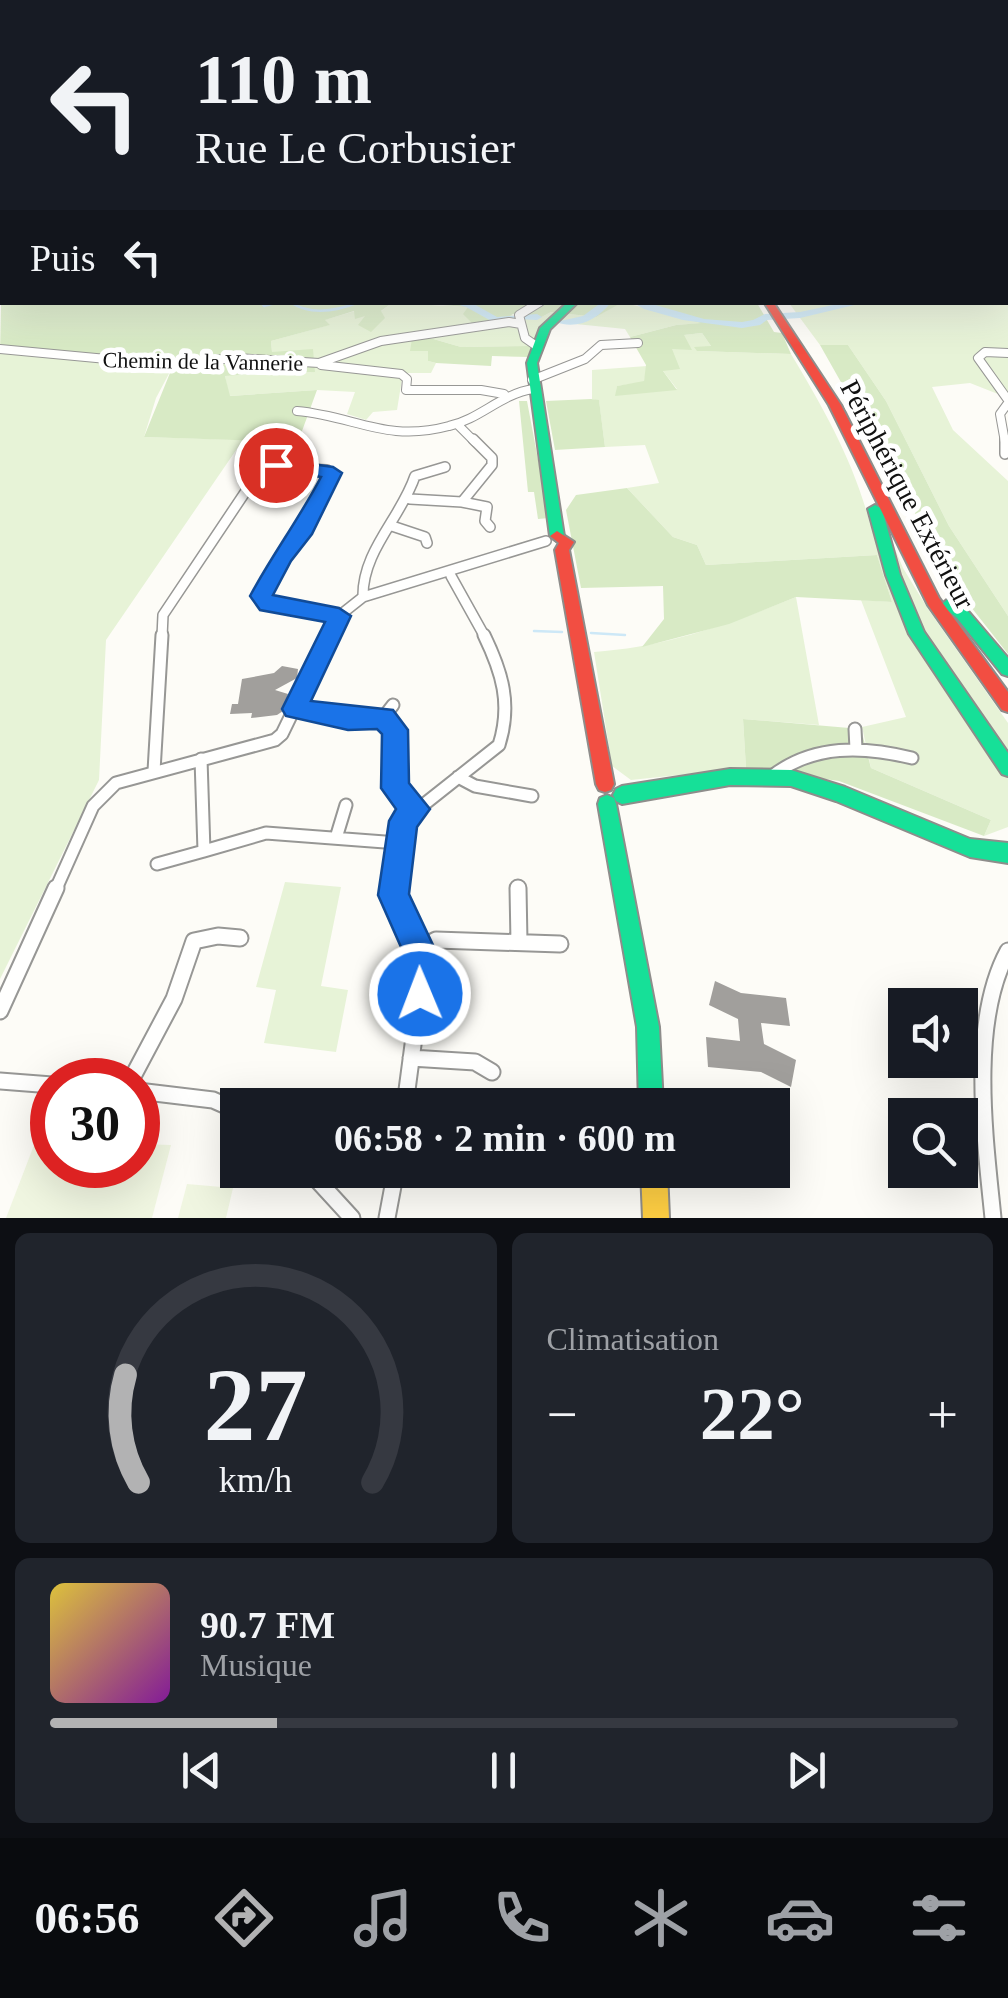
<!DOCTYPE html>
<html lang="fr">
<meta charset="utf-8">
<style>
body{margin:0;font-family:"Times New Roman",serif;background:#20242c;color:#f1f3f6;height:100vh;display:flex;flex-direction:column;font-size:38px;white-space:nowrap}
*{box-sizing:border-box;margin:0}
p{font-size:32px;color:#9ea1a6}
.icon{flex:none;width:55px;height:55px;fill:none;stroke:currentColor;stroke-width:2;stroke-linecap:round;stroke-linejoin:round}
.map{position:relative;height:1218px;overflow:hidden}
.details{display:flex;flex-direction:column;gap:15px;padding:15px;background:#0d0f14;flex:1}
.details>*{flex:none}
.banner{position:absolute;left:0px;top:0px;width:1010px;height:305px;box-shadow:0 10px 40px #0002;background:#171b24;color:#f1f3f6;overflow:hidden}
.controls{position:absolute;left:888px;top:988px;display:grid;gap:20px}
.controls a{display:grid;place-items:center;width:90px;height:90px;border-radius:0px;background:#171b24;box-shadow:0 10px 40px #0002;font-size:50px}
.speed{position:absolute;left:30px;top:1058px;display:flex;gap:20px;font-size:50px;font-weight:700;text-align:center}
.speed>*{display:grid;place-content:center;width:130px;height:130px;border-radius:50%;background:#171b24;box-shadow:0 10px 40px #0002;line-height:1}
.speed .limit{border:15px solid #d22;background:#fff;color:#111}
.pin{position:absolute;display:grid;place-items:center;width:85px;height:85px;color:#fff;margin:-42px;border:5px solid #fff;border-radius:50%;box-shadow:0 2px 10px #0007}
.me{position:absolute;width:110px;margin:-55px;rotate:359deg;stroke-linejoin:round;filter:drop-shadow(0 0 8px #0008)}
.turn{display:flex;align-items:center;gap:35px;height:210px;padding:0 30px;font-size:45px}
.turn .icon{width:130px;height:130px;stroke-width:2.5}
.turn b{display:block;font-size:70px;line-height:85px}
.then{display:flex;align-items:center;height:95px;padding:0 30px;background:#0003;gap:20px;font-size:38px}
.big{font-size:75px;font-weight:800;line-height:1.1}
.details .card{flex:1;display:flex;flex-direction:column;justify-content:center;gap:15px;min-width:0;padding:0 35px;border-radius:15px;background:#20242c}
.details .dial{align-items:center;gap:0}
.dial svg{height:260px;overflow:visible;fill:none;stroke:#363941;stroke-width:7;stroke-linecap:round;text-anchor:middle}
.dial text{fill:#f1f3f6;stroke:none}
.song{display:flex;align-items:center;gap:30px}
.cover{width:120px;height:120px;border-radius:15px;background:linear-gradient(135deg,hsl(50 70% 55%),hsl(290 70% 35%))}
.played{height:10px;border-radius:5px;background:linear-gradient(90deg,#b2b2b3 25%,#363941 25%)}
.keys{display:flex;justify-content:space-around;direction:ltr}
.heat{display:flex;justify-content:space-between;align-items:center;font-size:55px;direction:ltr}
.details .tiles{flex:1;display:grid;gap:15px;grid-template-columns:1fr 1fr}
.card:last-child{grid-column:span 2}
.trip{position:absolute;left:220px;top:1088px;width:570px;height:100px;border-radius:0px;background:#171b24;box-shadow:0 10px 40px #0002;font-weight:800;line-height:100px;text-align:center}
.tabs{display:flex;height:160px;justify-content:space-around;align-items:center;background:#090b0e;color:#9ea1a6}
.tabs .icon{width:70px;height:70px}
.tabs .selected{color:#b2b2b3}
.tabs b{font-size:45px;color:#f1f3f6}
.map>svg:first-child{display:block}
.green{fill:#e7f3d7}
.forest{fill:#d8eac5}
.pitch{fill:#f0f6e1}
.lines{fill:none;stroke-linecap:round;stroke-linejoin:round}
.stream{stroke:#cde8f7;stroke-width:2.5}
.river{fill:#cde8f7;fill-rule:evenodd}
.building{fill:#a19f9c}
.street-far3-casing{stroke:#979795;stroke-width:10}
.street-far2-casing{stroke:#979795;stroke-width:12}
.street-far1-casing{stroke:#979795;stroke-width:15}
.street-casing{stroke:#979795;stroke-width:19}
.fast-casing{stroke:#8e8d8b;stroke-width:4}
.slow-casing{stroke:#8e8d8b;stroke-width:4}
.jam-casing{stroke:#8e8d8b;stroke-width:4}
.street-far3{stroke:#fffffe;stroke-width:8}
.street-far2{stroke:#fffffe;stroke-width:9}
.street-far1{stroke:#fffffe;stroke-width:11}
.street{stroke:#fffffe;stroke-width:15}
.fast{fill:#16e098;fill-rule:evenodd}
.slow{fill:#ffcf43;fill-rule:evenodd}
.jam{fill:#f24e42;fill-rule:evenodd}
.route{fill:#1a73e8;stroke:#114b97;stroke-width:2.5}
.labels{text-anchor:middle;stroke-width:10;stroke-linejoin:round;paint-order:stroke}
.far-street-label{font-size:22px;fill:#111;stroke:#fff}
.street-label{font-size:28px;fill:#111;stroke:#fff}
</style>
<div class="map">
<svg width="1008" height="1218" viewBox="0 0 1008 1218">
<rect width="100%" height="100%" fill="#fdfcf7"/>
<path class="green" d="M1008,275V398L970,383L932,387L953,430L1008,481V616L949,526L886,401L848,345H820L789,303L1008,302Z
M621,302L706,323L676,325L630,337L625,329L546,321L531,346L461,347L430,338L428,361L436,363L431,373H403L397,410L373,412L366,420L347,414L355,392L317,390L229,396L225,376L314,372L272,352L271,341L329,325L324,320L355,311L380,312L392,303L470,307L536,320L551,312L596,317Z
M702,333L711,346L697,351L791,354C824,409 854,462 870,524L885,525L903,568L928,609L1008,723V827L984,836L991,820L871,768L862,727L906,717L861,600L892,602L877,555L706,565L697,545L673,537L627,488L659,483L645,445L605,447L599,401L592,399V370L647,366L644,382L617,386L616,395L677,389L663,371L671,349L683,335Z
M0,353L172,368L156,398L144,437L243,440L106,640L99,780L0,979Z
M796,597L819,725L743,719L746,768L631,780L612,766L594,652C665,647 730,624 796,597Z
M285,882L341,887L321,986L348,990L336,1052L264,1043L276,990L256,987Z"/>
<path class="forest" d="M2,262V302L392,303L381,311L385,318L371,332L358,325L365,316L355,319L354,311L325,320L330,325L271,341L272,352L313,349L315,372L225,376L230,396L317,390L298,442L144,437L172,368L0,353Z
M412,303H621L596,317L551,312L536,320L513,314L498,323L475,326L463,314L468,307Z
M633,303H757L774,332L782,333L791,354L697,351L694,347L711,346L702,333L684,335L692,350L672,349L680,369L663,371L677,390L615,396L617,386L644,381L646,365L630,337L676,325L701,323Z
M430,338L461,347L531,346L528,357L492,356L491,366L436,363L428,361V351H410L412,339Z
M820,345H848L886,401L949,526L1008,616V654L960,593Z
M591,399L599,400L605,447L555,450L546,401Z
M519,401H527L549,518L538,519L534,492H528Z
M627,488L673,537L697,545L706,565L877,555L892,602L796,597L729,624L642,647L664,619L663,586L581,588L566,510L576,495Z
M743,719L861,729L871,768L991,820L984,836L839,781L746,768Z"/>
<path class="pitch" d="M36,1140L52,1141V1165H138V1144L171,1145L152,1218H6Z
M187,1184L233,1188L226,1218H178Z"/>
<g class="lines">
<path class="stream" d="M261,302L264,306L279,302
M290,302C311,316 337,311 359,302
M534,631L562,632
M591,633L625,635"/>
<path class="river" d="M450,302L472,303L497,317L537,314L542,317L537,320L518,319L495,323L466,307Z
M602,302H611C598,320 576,330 556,322L583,316Z
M632,302H645L704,319L742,322L753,320L765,314L800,312L847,302H867L800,318L767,320L760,325L742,328L683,320L644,309Z"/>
</g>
<path class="building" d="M282,666L298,669L297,678L275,690L288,694L283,711L277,715L251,718L252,713L230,714L232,704H238L242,679L274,673Z
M715,981L741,993L786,998L790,1026L761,1023L764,1044L796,1060L791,1087L761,1072L708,1067L706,1037L740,1041L738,1019L709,1005Z"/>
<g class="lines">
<defs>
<path id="street-far3" d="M535,345L525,338L519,315L540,302
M0,349L160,364L237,358L319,363L381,341L509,322L521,324
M1008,353L985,352L978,358L1008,400
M321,365L401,374L407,379L406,390H481L504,394
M532,380L585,359L601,345L638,343
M297,411C355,416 386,443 449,426C480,419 501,394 533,389
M458,425L475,442
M1005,442L1000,414L1008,403"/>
<path id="street-far2" d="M1005,439V454
M410,499L462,502L492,465V458L473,439
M462,502L487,507L485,521L490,527
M392,526L425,537L427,543
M451,576L485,637
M363,597C362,551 401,518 415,476L445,467
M162,637L163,615L262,467L327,470L333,476L306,526L271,573L262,601L339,616
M329,637L339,616L363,597L546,541"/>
<path id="street-far1" d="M295,709L349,718H383L395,731V788L416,809
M383,718L393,705
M855,729L856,749
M201,759L204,851L266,833L398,843
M154,771L162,635
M772,776C814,744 863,746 912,758
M458,777L475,786L532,796
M336,838L346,805
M157,864L204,851
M55,891L93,806L116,783L275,740L282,734L330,635
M394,891L403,821L499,745C512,704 502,672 484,635"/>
<path id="street" d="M394,888L393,895L424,962L405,1105
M518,888L519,942
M421,948L436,940L560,944
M0,1011L56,888
M411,1058L475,1062L492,1072
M131,1080L174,999L194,941L218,936L240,938
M0,1081L52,1085
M138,1091L213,1100L238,1111
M308,1170L352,1218
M387,1218L396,1170
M993,1218C985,1138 969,1023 1008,951"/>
<path id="fast" d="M568,302H578L550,329L537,363L564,536L557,541L550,536L527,363L540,328Z
M875,505L882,509L900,575L924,632L1008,753V776L1002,774L909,634L886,575L868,509Z
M948,599L967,610L1008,658V676L1002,674L957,618L941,605Z
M730,769L791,770L845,787L970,839L1008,843V863L970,857L836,801L791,786L730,785L622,804L616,801L613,795L616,789L622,786Z
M607,795L614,798L616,804L659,1027L663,1105H639L637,1027L598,804L600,798Z"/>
<path id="slow" d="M0,230H2V236H0Z
M641,1170H667L669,1218H643Z"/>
<path id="jam" d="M764,302H773L841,405L939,598L1008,692V712L1002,710L928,605L829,405Z
M557,531L574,542L569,550L614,784L611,790L605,792L599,790L596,784L555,550L559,543L550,536Z"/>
</defs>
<use href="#street-far3" class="street-far3-casing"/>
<use href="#street-far2" class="street-far2-casing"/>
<use href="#street-far1" class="street-far1-casing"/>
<use href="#street" class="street-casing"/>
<use href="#fast" class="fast-casing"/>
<use href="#slow" class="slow-casing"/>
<use href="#jam" class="jam-casing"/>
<use href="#street-far3" class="street-far3"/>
<use href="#street-far2" class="street-far2"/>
<use href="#street-far1" class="street-far1"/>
<use href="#street" class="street"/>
<use href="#fast" class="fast"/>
<use href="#slow" class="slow"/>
<use href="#jam" class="jam"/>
</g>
<linearGradient id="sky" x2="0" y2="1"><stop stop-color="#9dc9ee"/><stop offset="0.5" stop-color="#fefefb"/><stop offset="1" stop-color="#fefefb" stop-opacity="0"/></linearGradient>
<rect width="1008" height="345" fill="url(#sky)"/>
<path class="route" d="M276,459L333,467L342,473L312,534L291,561L273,595L339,608L351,616L311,701L393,710L408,730L409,783L430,809L417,827L409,894L441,962L432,1006L420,1010L408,1006L403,994L408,963L378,895L389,821L396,809L381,788L382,734L377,729L348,730L286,716L282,709L325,622L260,610L250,596C272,555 299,519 321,477L270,469V461Z"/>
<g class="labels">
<g class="far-street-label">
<text transform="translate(203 361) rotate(1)" y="8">Chemin de la Vannerie</text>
</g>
<g class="street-label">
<text transform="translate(908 494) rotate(62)" y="10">Périphérique Extérieur</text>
</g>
</g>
</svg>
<div class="controls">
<a><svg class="icon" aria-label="sound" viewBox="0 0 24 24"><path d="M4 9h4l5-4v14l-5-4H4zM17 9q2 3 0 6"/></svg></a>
<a><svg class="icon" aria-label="search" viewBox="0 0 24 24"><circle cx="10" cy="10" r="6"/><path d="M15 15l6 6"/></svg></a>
</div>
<div class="speed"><div class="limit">30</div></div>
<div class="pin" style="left:276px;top:465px;background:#d93025"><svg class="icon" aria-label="arrive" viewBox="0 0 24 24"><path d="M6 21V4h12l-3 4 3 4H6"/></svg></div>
<svg class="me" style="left:420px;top:994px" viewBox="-20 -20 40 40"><circle r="17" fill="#1a73e8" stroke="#fff" stroke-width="3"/><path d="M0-11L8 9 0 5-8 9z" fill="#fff"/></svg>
<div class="trip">06:58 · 2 min · 600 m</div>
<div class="banner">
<div class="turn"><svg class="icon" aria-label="left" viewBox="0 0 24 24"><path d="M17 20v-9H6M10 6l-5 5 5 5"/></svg><div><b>110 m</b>Rue Le Corbusier</div></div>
<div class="then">Puis<svg class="icon" aria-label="left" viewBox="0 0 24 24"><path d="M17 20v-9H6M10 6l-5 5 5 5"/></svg></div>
</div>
</div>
<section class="details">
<div class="tiles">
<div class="card dial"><svg viewBox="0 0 100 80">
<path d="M14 69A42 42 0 1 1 86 69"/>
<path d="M14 69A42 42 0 0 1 10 36" stroke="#b2b2b3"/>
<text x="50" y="56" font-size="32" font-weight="700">27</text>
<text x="50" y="72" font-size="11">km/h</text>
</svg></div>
<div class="card"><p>Climatisation</p>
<div class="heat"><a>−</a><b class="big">22°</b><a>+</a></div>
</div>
<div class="card">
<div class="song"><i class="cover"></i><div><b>90.7 FM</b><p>Musique</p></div></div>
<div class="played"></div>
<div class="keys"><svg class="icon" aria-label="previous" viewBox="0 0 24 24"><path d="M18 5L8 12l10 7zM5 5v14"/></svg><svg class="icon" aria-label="pause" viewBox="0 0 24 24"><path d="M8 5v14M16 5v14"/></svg><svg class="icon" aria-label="next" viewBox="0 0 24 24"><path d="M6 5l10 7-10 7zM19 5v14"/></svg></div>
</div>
</div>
</section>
<nav class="tabs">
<b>06:56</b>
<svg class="icon selected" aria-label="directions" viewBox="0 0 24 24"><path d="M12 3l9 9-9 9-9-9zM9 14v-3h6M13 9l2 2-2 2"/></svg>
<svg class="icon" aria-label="music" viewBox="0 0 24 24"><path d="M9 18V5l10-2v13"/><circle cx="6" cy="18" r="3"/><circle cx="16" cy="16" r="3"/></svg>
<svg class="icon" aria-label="phone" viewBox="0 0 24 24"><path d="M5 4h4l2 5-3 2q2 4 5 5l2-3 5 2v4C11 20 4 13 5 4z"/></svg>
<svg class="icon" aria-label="climate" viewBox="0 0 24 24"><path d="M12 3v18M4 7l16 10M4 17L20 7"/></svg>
<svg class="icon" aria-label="car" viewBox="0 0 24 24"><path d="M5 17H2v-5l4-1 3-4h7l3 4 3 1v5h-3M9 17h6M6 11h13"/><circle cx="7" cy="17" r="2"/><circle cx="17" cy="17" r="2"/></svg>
<svg class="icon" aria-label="filters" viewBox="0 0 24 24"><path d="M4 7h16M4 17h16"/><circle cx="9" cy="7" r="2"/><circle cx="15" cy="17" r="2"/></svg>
</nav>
